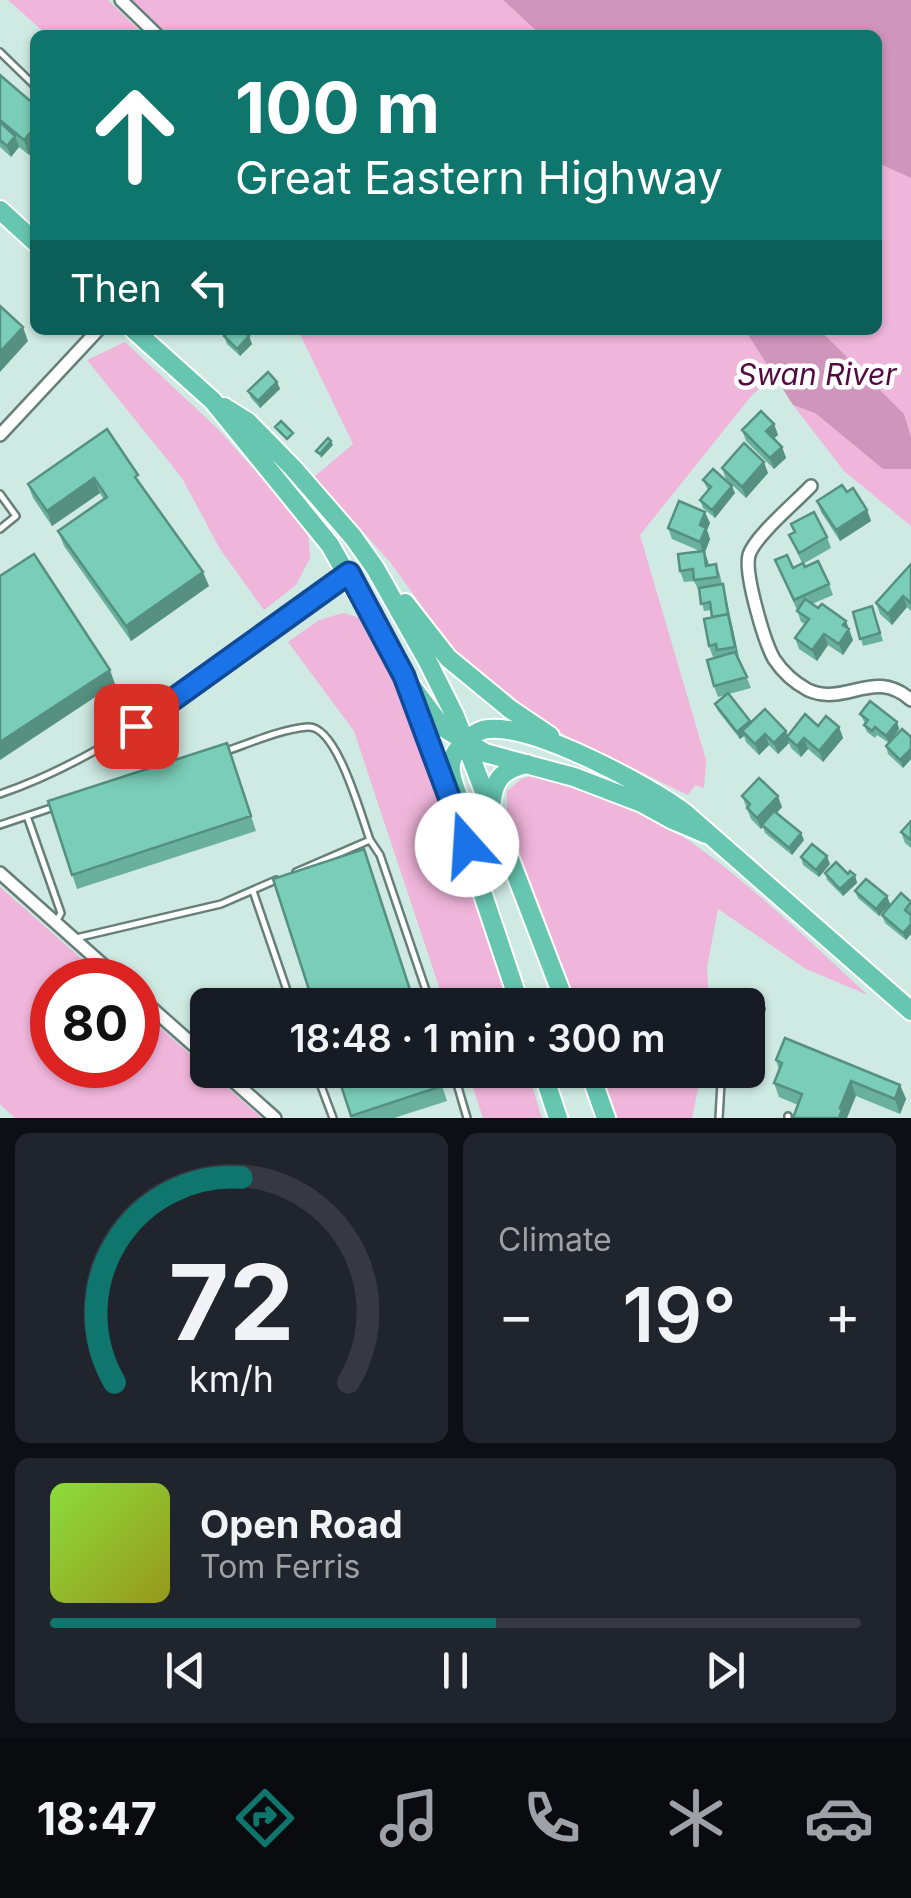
<!DOCTYPE html>
<meta charset="utf-8">
<style>
body{margin:0;font-family:Inter,sans-serif;background:#20242c;color:#f1f3f6;height:100vh;display:flex;flex-direction:column;font-size:38px;white-space:nowrap}
*{box-sizing:border-box;margin:0}
p{font-size:32px;color:#9ea1a6}
.icon{flex:none;width:55px;height:55px;fill:none;stroke:currentColor;stroke-width:2;stroke-linecap:round;stroke-linejoin:round}
.map{position:relative;height:1118px;overflow:hidden}
.side{display:flex;flex-direction:column;gap:15px;padding:15px;background:#0d0f14;flex:1}
.side>*{flex:none}
.top-card{position:absolute;left:30px;top:30px;width:852px;height:305px;border-radius:15px;box-shadow:0 2px 8px #0004;background:#0f766e;color:#fff;overflow:hidden}
.speed{position:absolute;left:30px;top:958px;display:flex;gap:20px;font-size:50px;font-weight:700;text-align:center}
.speed>*{display:grid;place-content:center;width:130px;height:130px;border-radius:50%;background:#171b24;box-shadow:0 2px 8px #0004;line-height:1}
.speed .limit{border:15px solid #d22;background:#fff;color:#111}
.pin{position:absolute;display:grid;place-items:center;width:85px;height:85px;color:#fff;margin:-42px;border-radius:20px;box-shadow:0 5px 15px #0006}
.me{position:absolute;width:110px;margin:-55px;rotate:341deg;stroke-linejoin:round;filter:drop-shadow(0 0 8px #0008)}
.turn{display:flex;align-items:center;gap:35px;height:210px;padding:0 40px;font-size:45px}
.turn .icon{width:130px;height:130px;stroke-width:2.5}
.turn b{display:block;font-size:70px;line-height:85px}
.then{display:flex;align-items:center;height:95px;padding:0 40px;background:#0003;gap:20px;font-size:38px}
.big{font-size:75px;font-weight:600;line-height:1.1}
.side .card{flex:1;display:flex;flex-direction:column;justify-content:center;gap:15px;min-width:0;padding:0 35px;border-radius:15px;background:#20242c}
.side .dial{align-items:center;gap:0}
.dial svg{height:260px;overflow:visible;fill:none;stroke:#363941;stroke-width:7;stroke-linecap:round;text-anchor:middle}
.dial text{fill:#f1f3f6;stroke:none}
.song{display:flex;align-items:center;gap:30px}
.cover{width:120px;height:120px;border-radius:15px;background:linear-gradient(135deg,hsl(90 70% 55%),hsl(60 70% 35%))}
.played{height:10px;border-radius:5px;background:linear-gradient(90deg,#0f766e 55%,#363941 55%)}
.keys{display:flex;justify-content:space-around;direction:ltr}
.heat{display:flex;justify-content:space-between;align-items:center;font-size:55px;direction:ltr}
.side .tiles{flex:1;display:grid;gap:15px;grid-template-columns:1fr 1fr}
.card:last-child{grid-column:span 2}
.trip{position:absolute;left:190px;top:988px;width:575px;height:100px;border-radius:15px;background:#171b24;box-shadow:0 2px 8px #0004;font-weight:600;line-height:100px;text-align:center}
.dock{display:flex;height:160px;justify-content:space-around;align-items:center;background:#090b0e;color:#9ea1a6}
.dock .icon{width:70px;height:70px}
.dock .active{color:#0f766e}
.dock b{font-size:45px;color:#f1f3f6}
.map>svg:first-child{display:block}
.green{fill:#efb5da}
.water{fill:#d095bc}
.lines{fill:none;stroke-linecap:round;stroke-linejoin:round}
.service-casing{stroke:#667f78;stroke-width:10}
.minor-casing{stroke:#667f78;stroke-width:16}
.trunk-casing{stroke:#fff;stroke-width:22}
.service{stroke:#fff;stroke-width:5}
.minor{stroke:#fff;stroke-width:11}
.trunk{stroke:#66c6b0;stroke-width:18}
.wall{fill:#69b09d}
.shaded-wall{fill:#559080}
.building{fill:#7acdb7;stroke:#559080;stroke-width:2.5}
.route-casing{stroke:#114b97;stroke-width:25}
.route{stroke:#1a73e8;stroke-width:18}
.labels{text-anchor:middle;stroke-width:9;stroke-linejoin:round;paint-order:stroke}
.water-label{font-size:30px;font-style:italic;fill:#510b40;stroke:#fff}
</style>
<div class="map">
<svg width="911" height="1118" viewBox="0 0 911 1118">
<rect width="100%" height="100%" fill="#cfeae2"/>
<path class="green" d="M8,0H108L144,35H47Z
M128,0H503L541,35H163Z
M878,163L911,178V437L904,414L820,330H878Z
M298,330H747L775,376L752,395L640,535L706,760L704,788L695,785L688,795L568,737L509,701L458,656L390,562L314,477L353,444Z
M125,342L218,429L308,530L310,558L296,585L264,610L220,549L182,478L87,360Z
M793,405L815,413L883,469H911V526L844,471Z
M343,613L361,618L371,629L415,717L506,985L507,1005H445L354,731L288,642L319,620Z
M538,774C567,784 598,792 626,804C710,842 800,933 868,995L806,969L718,909L707,967L709,1005H575L507,822V791L521,779Z
M0,887L106,980H52V1065H138V1008L262,1118H15L0,1104Z
M467,1070H527L542,1118H483Z
M598,1070H702L692,1118H615Z"/>
<path class="water" d="M503,0H911V178L878,163V35H541Z
M745,330H820L904,414L911,437V469H883L815,413L793,405Z"/>
<g class="lines">
<defs>
<path id="service" d="M0,52L35,86
M0,494L16,516L0,529
M224,752C250,743 281,729 308,727C337,725 361,816 370,840L296,872
M0,794C123,752 237,654 343,578
M27,816L61,913L57,920
M0,825L57,806
M370,840L380,855L431,1005
M253,891L292,1005
M76,938L221,904L276,880
M748,1026L761,1009
M315,1070L333,1118
M453,1070L467,1118
M719,1118L721,1083L726,1070
M788,1118V1116"/>
<path id="minor" d="M121,0L157,35
M0,435L98,330
M811,486C796,502 755,536 749,555C744,573 764,641 774,659C782,671 795,683 808,690C846,707 874,667 911,700
M0,873L120,980
M138,996L208,1058
M221,1070L275,1118"/>
<path id="trunk" d="M0,210L35,242
M134,330L213,401L330,545L404,676L442,727L485,753L574,777L642,803L673,820L706,834
M224,407L248,422L293,468L353,537L375,568L427,660L455,716L566,1005
M405,603L448,658L510,709L550,736
M413,699L447,787
M491,808C493,781 500,770 527,764
M463,835L520,1005
M467,845C476,817 442,780 453,757C459,745 475,730 488,729C534,724 648,785 685,813L911,1011
M542,1070L558,1118
M589,1070L606,1118"/>
</defs>
<use href="#service" class="service-casing"/>
<use href="#minor" class="minor-casing"/>
<use href="#trunk" class="trunk-casing"/>
<use href="#service" class="service"/>
<use href="#minor" class="minor"/>
<use href="#trunk" class="trunk"/>
</g>
<path class="wall" d="M0,75L35,105V148L29,155L19,147L11,157L0,147Z
M221,330H243L249,336L252,344L240,356L227,344L224,336L226,335Z
M277,382L280,389L260,408L251,398L248,391Z
M774,424L778,435L774,438L782,447L786,458L774,469L746,441L742,430Z
M107,429L142,486L209,586L131,641L64,546L58,531L104,500L100,493L52,526L33,498L28,484Z
M722,468L768,473L746,498L726,479Z
M703,480L735,493L715,518L703,508L700,500L708,490Z
M817,501L867,510L871,521L840,541L821,512Z
M710,523L707,530L710,539L705,552L709,565L716,564L720,575L722,584L725,591L739,658L751,688L729,694L751,722L786,731L788,735L818,726L839,727L843,738L823,762L808,749L801,757L791,748L789,743L778,754L769,745L759,755L746,742L744,736L740,739L718,711L715,704L726,695L718,697L714,686L719,656L713,657L709,646L712,618L711,610L704,611L699,591L694,581L684,582L680,571L700,551L672,539L668,528Z
M791,524L827,537L831,548L803,564L805,567L829,584L833,595L812,604L853,640L843,655L828,645L817,661L799,649L795,638L805,624L801,622L797,610L775,560L793,568L802,563L789,535L794,532Z
M911,564V611L907,607L892,625L880,614L876,603Z
M872,606L883,641L863,646L853,612Z
M860,714L897,722L899,729L889,743L911,737V759L903,768L888,754L886,746L889,743L877,735L875,738L867,732L864,725L865,723Z
M227,743L256,831L77,889L48,801Z
M742,796L782,807L777,813L804,840L792,855L765,833L763,827L761,829L751,819Z
M911,821V848L905,843L901,832Z
M801,857L830,864L819,877L803,865Z
M825,873L855,875L857,883L843,896L827,880Z
M855,891L887,896L890,904L879,916L858,898Z
M911,902V934L906,940L885,923L882,915Z
M776,1060L900,1085L906,1099L900,1114L856,1096L798,1105L779,1097L774,1083L779,1070Z
M336,1070H437L447,1101L394,1118H351Z"/>
<path class="shaded-wall" d="M35,127V148L29,155L24,140Z
M15,136L19,147L11,157L7,146Z
M23,327L28,341L0,372V352Z
M249,336L252,344L240,356L237,349Z
M277,382L280,389L260,408L258,401Z
M774,424L778,435L770,442L766,431Z
M331,441L333,445L321,458L320,454Z
M782,447L786,458L774,469L770,458Z
M764,462L768,473L746,498L742,487Z
M94,478L100,493L52,526L47,511Z
M732,486L735,493L715,518L712,510Z
M867,510L871,521L840,541L836,530Z
M705,512L710,523L707,530L710,539L705,552L708,562L710,577L700,542V525Z
M203,572L209,586L131,641L126,626Z
M903,596L907,607L892,625L888,614Z
M728,614L732,625L739,658L735,647Z
M846,621L853,640L843,655L839,644L843,625Z
M824,634L828,645L817,661L812,650Z
M110,670L115,684L0,760V742Z
M750,721L742,731L744,736L740,739L737,732Z
M897,722L899,729L889,743L886,736Z
M839,727L843,738L823,762L819,751Z
M786,731L789,743L778,754L774,743Z
M765,734L769,745L759,755L755,744Z
M804,738L808,749L801,757L797,746Z
M911,749V759L903,768L900,760Z
M778,796L782,807L761,829L757,818Z
M801,833L804,840L792,855L789,848Z
M827,856L830,864L819,877L816,870Z
M855,875L857,883L843,896L840,889Z
M887,896L890,904L879,916L876,909Z
M911,924V934L906,940L903,933Z
M851,1081L856,1096L847,1118H839L840,1108Z
M900,1085L906,1099L900,1114L895,1099Z"/>
<path class="building" d="M0,75L35,105V127L24,140L0,120Z
M0,122L15,136L7,146L0,140Z
M0,306L23,327L0,352Z
M230,330H243L249,336L237,349L224,336Z
M268,372L277,382L258,401L248,391Z
M761,411L774,424L766,431L782,447L770,458L742,430Z
M281,421L293,433L287,439L275,427Z
M107,429L138,475L135,477L203,572L126,626L58,531L107,497L94,478L47,511L28,484Z
M328,438L331,441L320,454L316,451Z
M744,443L764,462L742,487L722,468Z
M713,469L732,486L712,510L700,500L711,487L703,480Z
M842,485L847,492L853,488L867,510L836,530L817,501Z
M679,501L705,512L700,525L706,528L700,542L668,528Z
M814,512L827,537L799,553L789,535L795,532L791,524Z
M704,551L706,566L716,564L718,577L694,580L693,569L680,571L678,554Z
M34,554L110,670L0,742V576Z
M787,555L793,568L803,563L805,567L818,561L829,584L794,600L775,560Z
M911,564V603L903,596L888,614L876,603Z
M723,584L728,614L712,617L710,602L701,604L699,588Z
M805,599L818,608L822,604L846,621L843,625L849,629L839,644L824,634L812,650L795,638L809,619L797,611Z
M872,606L880,633L860,639L853,612Z
M728,614L735,647L717,650L716,644L709,646L704,619Z
M735,652L747,677L714,686L707,660Z
M728,693L750,721L737,732L715,704Z
M870,701L897,722L886,736L875,727L872,731L864,725L868,720L860,714Z
M765,709L786,731L774,743L765,734L755,744L742,731Z
M805,714L818,726L826,716L839,727L819,751L804,738L797,746L787,737Z
M902,729L911,737V749L900,760L886,746Z
M227,743L251,816L72,875L48,801Z
M759,778L778,796L757,818L747,808L750,804L742,796Z
M774,811L801,833L789,848L762,825Z
M911,821V840L901,832Z
M812,844L827,856L816,870L801,857Z
M364,849L415,1005H314L273,879Z
M836,862L848,874L850,871L855,875L840,889L825,873Z
M866,879L887,896L876,909L855,891Z
M901,893L911,902L905,910L911,915V924L903,933L882,915Z
M785,1038L900,1085L895,1099L851,1081L840,1108L842,1110L839,1118H793L802,1094L774,1083L782,1063L776,1060Z
M336,1070H437L442,1086L351,1116Z"/>
<g class="lines">
<defs>
<path id="route" d="M136,726L349,573L404,676L467,845"/>
</defs>
<use href="#route" class="route-casing"/>
<use href="#route" class="route"/>
</g>
<g class="labels">
<g class="water-label">
<text x="817" y="385">Swan River</text>
</g>
</g>
</svg>
<div class="speed"><div class="limit">80</div></div>
<div class="pin" style="left:136px;top:726px;background:#d93025"><svg class="icon" aria-label="arrive" viewBox="0 0 24 24"><path d="M6 21V4h12l-3 4 3 4H6"/></svg></div>
<svg class="me" style="left:467px;top:845px" viewBox="-20 -20 40 40"><circle r="19" fill="#fff"/><path d="M0-13L10 11 0 6-10 11z" fill="#1a73e8"/></svg>
<div class="trip">18:48 · 1 min · 300 m</div>
<div class="top-card">
<div class="turn"><svg class="icon" aria-label="ahead" viewBox="0 0 24 24"><path d="M12 20V5M6 11l6-6 6 6"/></svg><div><b>100 m</b>Great Eastern Highway</div></div>
<div class="then">Then<svg class="icon" aria-label="left" viewBox="0 0 24 24"><path d="M17 20v-9H6M10 6l-5 5 5 5"/></svg></div>
</div>
</div>
<section class="side">
<div class="tiles">
<div class="card dial"><svg viewBox="0 0 100 80">
<path d="M14 69A42 42 0 1 1 86 69"/>
<path d="M14 69A42 42 0 0 1 53 6" stroke="#0f766e"/>
<text x="50" y="56" font-size="32" font-weight="700">72</text>
<text x="50" y="72" font-size="11">km/h</text>
</svg></div>
<div class="card"><p>Climate</p>
<div class="heat"><a>−</a><b class="big">19°</b><a>+</a></div>
</div>
<div class="card">
<div class="song"><i class="cover"></i><div><b>Open Road</b><p>Tom Ferris</p></div></div>
<div class="played"></div>
<div class="keys"><svg class="icon" aria-label="previous" viewBox="0 0 24 24"><path d="M18 5L8 12l10 7zM5 5v14"/></svg><svg class="icon" aria-label="pause" viewBox="0 0 24 24"><path d="M8 5v14M16 5v14"/></svg><svg class="icon" aria-label="next" viewBox="0 0 24 24"><path d="M6 5l10 7-10 7zM19 5v14"/></svg></div>
</div>
</div>
</section>
<nav class="dock">
<b>18:47</b>
<svg class="icon active" aria-label="directions" viewBox="0 0 24 24"><path d="M12 3l9 9-9 9-9-9zM9 14v-3h6M13 9l2 2-2 2"/></svg>
<svg class="icon" aria-label="music" viewBox="0 0 24 24"><path d="M9 18V5l10-2v13"/><circle cx="6" cy="18" r="3"/><circle cx="16" cy="16" r="3"/></svg>
<svg class="icon" aria-label="phone" viewBox="0 0 24 24"><path d="M5 4h4l2 5-3 2q2 4 5 5l2-3 5 2v4C11 20 4 13 5 4z"/></svg>
<svg class="icon" aria-label="climate" viewBox="0 0 24 24"><path d="M12 3v18M4 7l16 10M4 17L20 7"/></svg>
<svg class="icon" aria-label="car" viewBox="0 0 24 24"><path d="M5 17H2v-5l4-1 3-4h7l3 4 3 1v5h-3M9 17h6M6 11h13"/><circle cx="7" cy="17" r="2"/><circle cx="17" cy="17" r="2"/></svg>
</nav>
